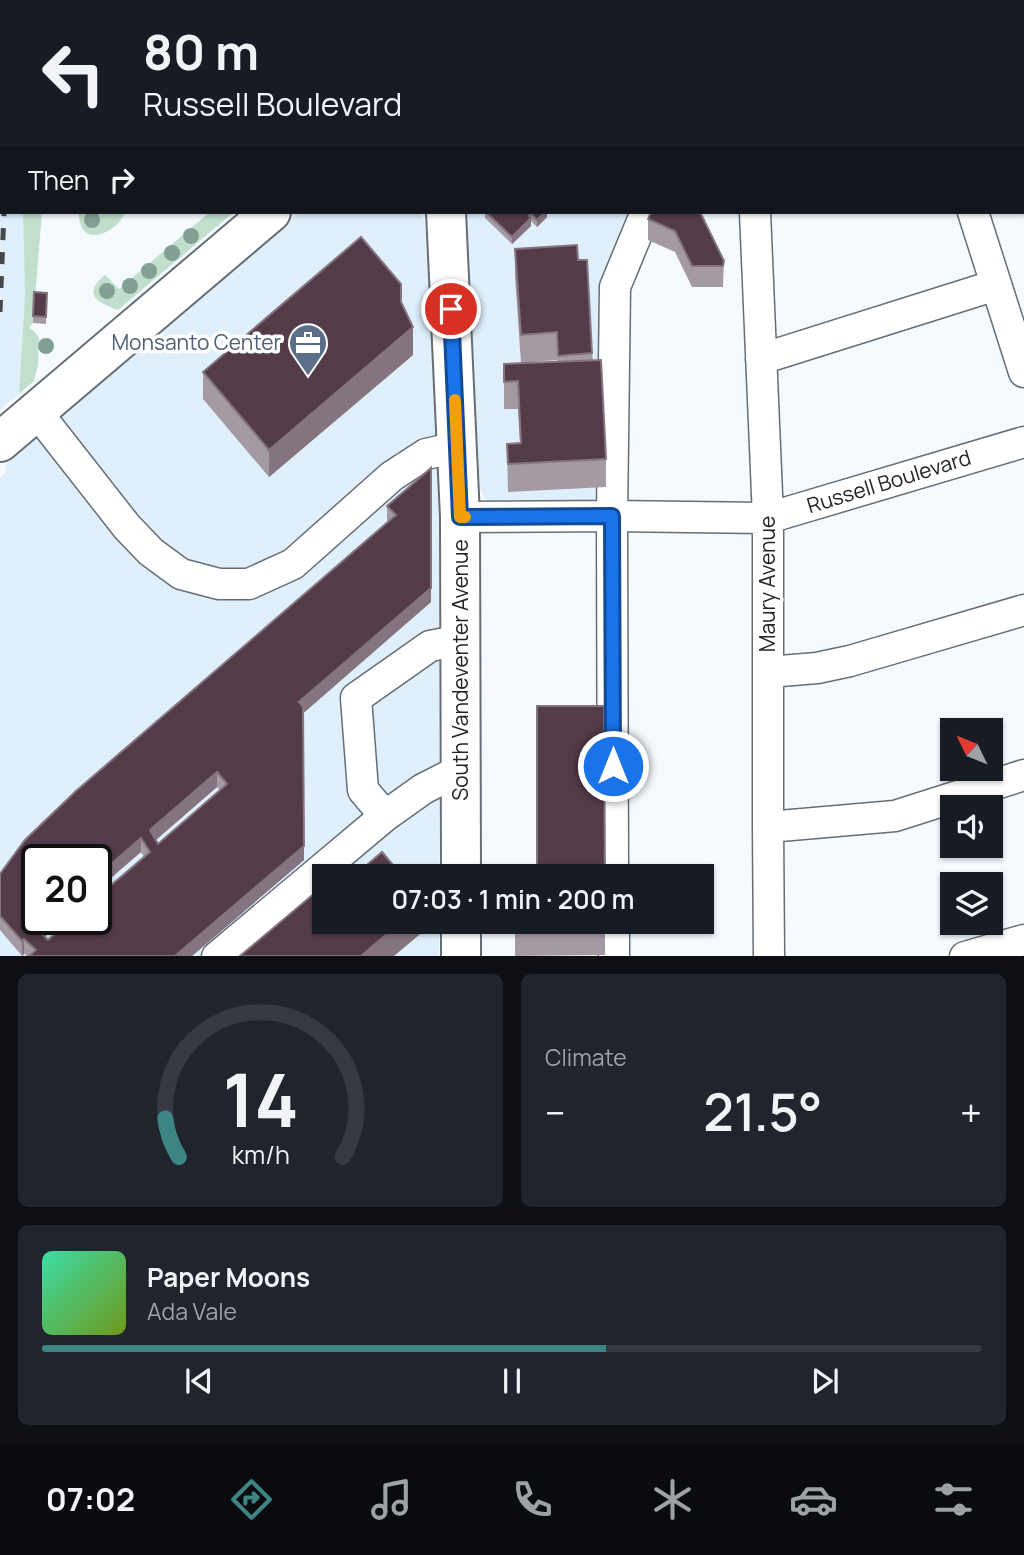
<!DOCTYPE html>
<meta charset="utf-8">
<style>
body{margin:0;font-family:Manrope,sans-serif;background:#20242c;color:#f1f3f6;height:100vh;display:flex;flex-direction:column;font-size:26px;white-space:nowrap}
*{box-sizing:border-box;margin:0}
p{font-size:23px;color:#9ea1a6}
.icon{flex:none;width:38px;height:38px;fill:none;stroke:currentColor;stroke-width:2;stroke-linecap:round;stroke-linejoin:round}
.map{position:relative;height:956px;overflow:hidden}
.side{display:flex;flex-direction:column;gap:18px;padding:18px;background:#0d0f14;flex:1}
.side>*{flex:none}
.hud{position:absolute;left:0px;top:0px;width:1026px;height:214px;box-shadow:0 2px 5px #0004;background:#171b24;color:#f1f3f6;overflow:hidden}
.needle{width:46px;rotate:313deg}
.buttons{position:absolute;left:940px;top:718px;display:grid;gap:14px}
.buttons a{display:grid;place-items:center;width:63px;height:63px;border-radius:0px;background:#171b24;box-shadow:0 2px 5px #0004;font-size:35px}
.speed{position:absolute;left:21px;top:844px;display:flex;gap:14px;font-size:35px;font-weight:700;text-align:center}
.speed>*{display:grid;place-content:center;width:91px;height:91px;border-radius:50%;background:#171b24;box-shadow:0 2px 5px #0004;line-height:1}
.speed .limit{border:4px solid #111;border-radius:10px;background:#fff;color:#111}
.pin{position:absolute;display:grid;place-items:center;width:60px;height:60px;color:#fff;margin:-30px;border:4px solid #fff;border-radius:50%;box-shadow:0 2px 7px #0007}
.me{position:absolute;width:77px;margin:-38px;rotate:0deg;stroke-linejoin:round;filter:drop-shadow(0 0 5px #0008)}
.turn{display:flex;align-items:center;gap:24px;height:147px;padding:0 28px;font-size:32px}
.turn .icon{width:91px;height:91px;stroke-width:2.5}
.turn b{display:block;font-size:49px;line-height:60px}
.then{display:flex;align-items:center;height:66px;padding:0 28px;background:#0003;gap:14px;font-size:26px}
.big{font-size:52px;font-weight:600;line-height:1.1}
.side .tile{flex:1;display:flex;flex-direction:column;justify-content:center;gap:10px;min-width:0;padding:0 24px;border-radius:10px;background:#20242c}
.side .dial{align-items:center;gap:0}
.dial svg{height:182px;overflow:visible;fill:none;stroke:#363941;stroke-width:7;stroke-linecap:round;text-anchor:middle}
.dial text{fill:#f1f3f6;stroke:none}
.song{display:flex;align-items:center;gap:21px}
.cover{width:84px;height:84px;border-radius:10px;background:linear-gradient(135deg,hsl(160 70% 55%),hsl(80 70% 35%))}
.played{height:7px;border-radius:4px;background:linear-gradient(90deg,#3d8584 60%,#363941 60%)}
.keys{display:flex;justify-content:space-around;direction:ltr}
.heat{display:flex;justify-content:space-between;align-items:center;font-size:38px;direction:ltr}
.side .tiles{flex:1;display:grid;gap:18px;grid-template-columns:1fr 1fr}
.tile:last-child{grid-column:span 2}
.trip{position:absolute;left:312px;top:864px;width:402px;height:70px;border-radius:0px;background:#171b24;box-shadow:0 2px 5px #0004;font-weight:600;line-height:70px;text-align:center}
.dock{display:flex;height:112px;justify-content:space-around;align-items:center;background:#090b0e;color:#9ea1a6}
.dock .icon{width:49px;height:49px}
.dock .current{color:#3d8584}
.dock b{font-size:32px;color:#f1f3f6}
.map>svg:first-child{display:block}
.built{fill:#dfeffc;fill-rule:evenodd}
.green{fill:#c1dfcc}
.lines{fill:none;stroke-linecap:round;stroke-linejoin:round}
.minor-casing{stroke:#666e75;stroke-width:33}
.major-casing{stroke:#666e75;stroke-width:42}
.minor{stroke:#fff;stroke-width:30}
.major{stroke:#fff;stroke-width:38}
.rail{stroke:#45484b;stroke-width:5;stroke-dasharray:12 12;stroke-linecap:butt}
.tree{fill:#82a194}
.wall{fill:#a49aa4;fill-rule:evenodd}
.shaded-wall{fill:#84747f}
.building{fill:#543b49;stroke:#84747f;stroke-width:2;fill-rule:evenodd}
.route-casing{stroke:#114b97;stroke-width:18}
.route{stroke:#1a73e8;stroke-width:12}
.slow{stroke:#f59e0b;stroke-width:12}
.labels{text-anchor:middle;stroke-width:7;stroke-linejoin:round;paint-order:stroke}
.service-label{font-size:21px;fill:#4e5e75;stroke:#fff;text-anchor:end}
.street-label{font-size:21px;fill:#212427;stroke:#fff}
</style>
<div class="map">
<svg width="1024" height="957" viewBox="0 0 1024 957">
<rect width="100%" height="100%" fill="#f4fafe"/>
<path class="built" d="M2,11V212H23L25,296L19,394L0,409V13Z
M300,212H421L425,226L440,469L439,877H324V922H439V956H0V477L5,473L7,460ZM37,859H96V919H37Z
M465,212H639L605,505L491,504L484,498L480,487Z"/>
<path class="green" d="M23,212H42L33,323L29,328L35,332L39,338L38,365L34,381L19,394L25,296Z
M79,212H125C118,233 78,251 79,212Z
M210,212H234L118,310C97,303 82,294 105,275L119,289Z"/>
<g class="lines">
<defs>
<path id="minor" d="M902,0L903,2
M521,2L524,0
M798,2L800,0
M755,212L768,518V827L769,957
M973,212L1024,372
M761,359L996,285
M36,411L127,527L151,552L181,574L219,584H249L293,564L392,476L426,454L458,447
M460,517L612,516L768,518L1024,442
M768,672L817,668L850,661L1024,610
M385,816L363,790L356,698L430,646L461,640
M768,827L895,816L1024,775
M613,877L612,516L615,287L646,212
M614,922V957
M217,957L385,816L423,789L462,769
M965,957L1024,940"/>
<path id="major" d="M434,0V2
M446,212L460,517L461,877
M0,442L271,212
M461,957V922"/>
</defs>
<use href="#minor" class="minor-casing"/>
<use href="#major" class="major-casing"/>
<use href="#minor" class="minor"/>
<use href="#major" class="major"/>
<path class="rail" d="M0,61L2,96
M0,312L4,212"/>
</g>
<g class="tree">
<circle cx="92" cy="220" r="8"/>
<circle cx="191" cy="236" r="8"/>
<circle cx="172" cy="253" r="8"/>
<circle cx="149" cy="271" r="8"/>
<circle cx="130" cy="286" r="8"/>
<circle cx="107" cy="291" r="8"/>
<circle cx="46" cy="346" r="8"/>
</g>
<path class="wall" d="M485,212H547V217L537,227L531,221V226L512,244L485,218Z
M651,212L724,261L723,287H692L675,252L648,240V219Z
M515,249L578,260L592,353L606,459V487L508,492L507,444L520,443L518,409H504V364L557,362V360L521,363L515,277Z
M47,293L46,324L33,323V316Z
M401,303L413,355L269,477L203,399V372Z
M431,468V602L303,713L304,860L192,956H27L24,954L22,956L0,930V874L388,522L387,521V506ZM217,787L220,790L158,844L156,840ZM141,852L144,857L48,940L44,937L65,919H37Z
M515,922H605V955L515,956Z"/>
<path class="shaded-wall" d="M545,212H547V217L537,227V220Z
M531,214V226L512,244V237Z
M413,327V355L269,477V450Z
M431,468V602L299,717V702Z
M217,772V787L150,845V830Z
M141,838V852L96,891V877Z
M304,846V860L192,956H175Z
M48,919H65L36,944V929Z
M401,922H425V930L394,956H361Z
M24,939V954L22,956V941Z"/>
<path class="building" d="M579,0H606L608,2H577Z
M486,212H545L537,220L531,214L529,216L531,218L512,237Z
M651,212H700L724,261L723,266H692L675,231L648,219Z
M361,237L401,284V302L413,327L269,450L203,372Z
M577,245L578,260H587L592,353L558,356L557,332L521,335L515,249Z
M34,292L47,293L46,317L33,316Z
M601,360L606,459L508,464L507,444L521,443L518,381L504,382V364Z
M431,468V588L299,702L303,707L304,846L175,956H29L36,950L24,939L22,941L0,916V874L25,840L76,791L396,515L387,506ZM217,772L227,784L158,844L150,830ZM141,838L150,852L96,898V919H72L48,940L36,929L48,919H37V859H96V877Z
M537,706H604L605,877H537Z
M382,852L403,877H353Z
M322,887L324,889V922H401L361,956H240Z
M515,922H605V928L515,929Z"/>
<g class="lines">
<defs>
<path id="route" d="M451,309L460,517L612,516L613,766"/>
</defs>
<use href="#route" class="route-casing"/>
<use href="#route" class="route"/>
<path class="slow" d="M455,400L460,517H465"/>
</g>
<defs>
<symbol id="office-pin" viewBox="-11 -11 22 30"><path d="M0 17L-7.5 6A9.5 9.5 0 1 1 7.5 6Z" fill="#5c6f8a" stroke="#fff"/><path d="M-6-3h4V-5.5h4V-3h4V5H-6ZM-1-4.5V-3h2v-1.5ZM-6 0V1H6V0Z" fill="#fff"/></symbol>
</defs>
<g fill-rule="evenodd">
<use href="#office-pin" x="286" y="321" width="44" height="60"/>
</g>
<g class="labels">
<g class="service-label">
<text x="281" y="350">Monsanto Center</text>
</g>
<g class="street-label">
<text transform="translate(889 482) rotate(-17)" y="7">Russell Boulevard</text>
<text transform="translate(768 584) rotate(-90)" y="7">Maury Avenue</text>
<text transform="translate(461 670) rotate(-90)" y="7">South Vandeventer Avenue</text>
</g>
</g>
</svg>
<div class="buttons">
<a><svg class="needle" viewBox="-14 -14 28 28"><path d="M0-13l5 13h-10z" fill="#e53935"/><path d="M0 13l5-13h-10z" fill="#9ea1a6"/></svg></a>
<a><svg class="icon" aria-label="sound" viewBox="0 0 24 24"><path d="M4 9h4l5-4v14l-5-4H4zM17 9q2 3 0 6"/></svg></a>
<a><svg class="icon" aria-label="layers" viewBox="0 0 24 24"><path d="M12 4l9 5-9 5-9-5zM3 14l9 5 9-5"/></svg></a>
</div>
<div class="speed"><div class="limit">20</div></div>
<div class="pin" style="left:451px;top:309px;background:#d93025"><svg class="icon" aria-label="arrive" viewBox="0 0 24 24"><path d="M6 21V4h12l-3 4 3 4H6"/></svg></div>
<svg class="me" style="left:613px;top:766px" viewBox="-20 -20 40 40"><circle r="17" fill="#1a73e8" stroke="#fff" stroke-width="3"/><path d="M0-11L8 9 0 5-8 9z" fill="#fff"/></svg>
<div class="trip">07:03 · 1 min · 200 m</div>
<div class="hud">
<div class="turn"><svg class="icon" aria-label="left" viewBox="0 0 24 24"><path d="M17 20v-9H6M10 6l-5 5 5 5"/></svg><div><b>80 m</b>Russell Boulevard</div></div>
<div class="then">Then<svg class="icon" aria-label="right" viewBox="0 0 24 24"><path d="M7 20v-9h11M14 6l5 5-5 5"/></svg></div>
</div>
</div>
<section class="side">
<div class="tiles">
<div class="tile dial"><svg viewBox="0 0 100 80">
<path d="M14 69A42 42 0 1 1 86 69"/>
<path d="M14 69A42 42 0 0 1 8 52" stroke="#3d8584"/>
<text x="50" y="56" font-size="32" font-weight="700">14</text>
<text x="50" y="72" font-size="11">km/h</text>
</svg></div>
<div class="tile"><p>Climate</p>
<div class="heat"><a>−</a><b class="big">21.5°</b><a>+</a></div>
</div>
<div class="tile">
<div class="song"><i class="cover"></i><div><b>Paper Moons</b><p>Ada Vale</p></div></div>
<div class="played"></div>
<div class="keys"><svg class="icon" aria-label="previous" viewBox="0 0 24 24"><path d="M18 5L8 12l10 7zM5 5v14"/></svg><svg class="icon" aria-label="pause" viewBox="0 0 24 24"><path d="M8 5v14M16 5v14"/></svg><svg class="icon" aria-label="next" viewBox="0 0 24 24"><path d="M6 5l10 7-10 7zM19 5v14"/></svg></div>
</div>
</div>
</section>
<nav class="dock">
<b>07:02</b>
<svg class="icon current" aria-label="directions" viewBox="0 0 24 24"><path d="M12 3l9 9-9 9-9-9zM9 14v-3h6M13 9l2 2-2 2"/></svg>
<svg class="icon" aria-label="music" viewBox="0 0 24 24"><path d="M9 18V5l10-2v13"/><circle cx="6" cy="18" r="3"/><circle cx="16" cy="16" r="3"/></svg>
<svg class="icon" aria-label="phone" viewBox="0 0 24 24"><path d="M5 4h4l2 5-3 2q2 4 5 5l2-3 5 2v4C11 20 4 13 5 4z"/></svg>
<svg class="icon" aria-label="climate" viewBox="0 0 24 24"><path d="M12 3v18M4 7l16 10M4 17L20 7"/></svg>
<svg class="icon" aria-label="car" viewBox="0 0 24 24"><path d="M5 17H2v-5l4-1 3-4h7l3 4 3 1v5h-3M9 17h6M6 11h13"/><circle cx="7" cy="17" r="2"/><circle cx="17" cy="17" r="2"/></svg>
<svg class="icon" aria-label="filters" viewBox="0 0 24 24"><path d="M4 7h16M4 17h16"/><circle cx="9" cy="7" r="2"/><circle cx="15" cy="17" r="2"/></svg>
</nav>
